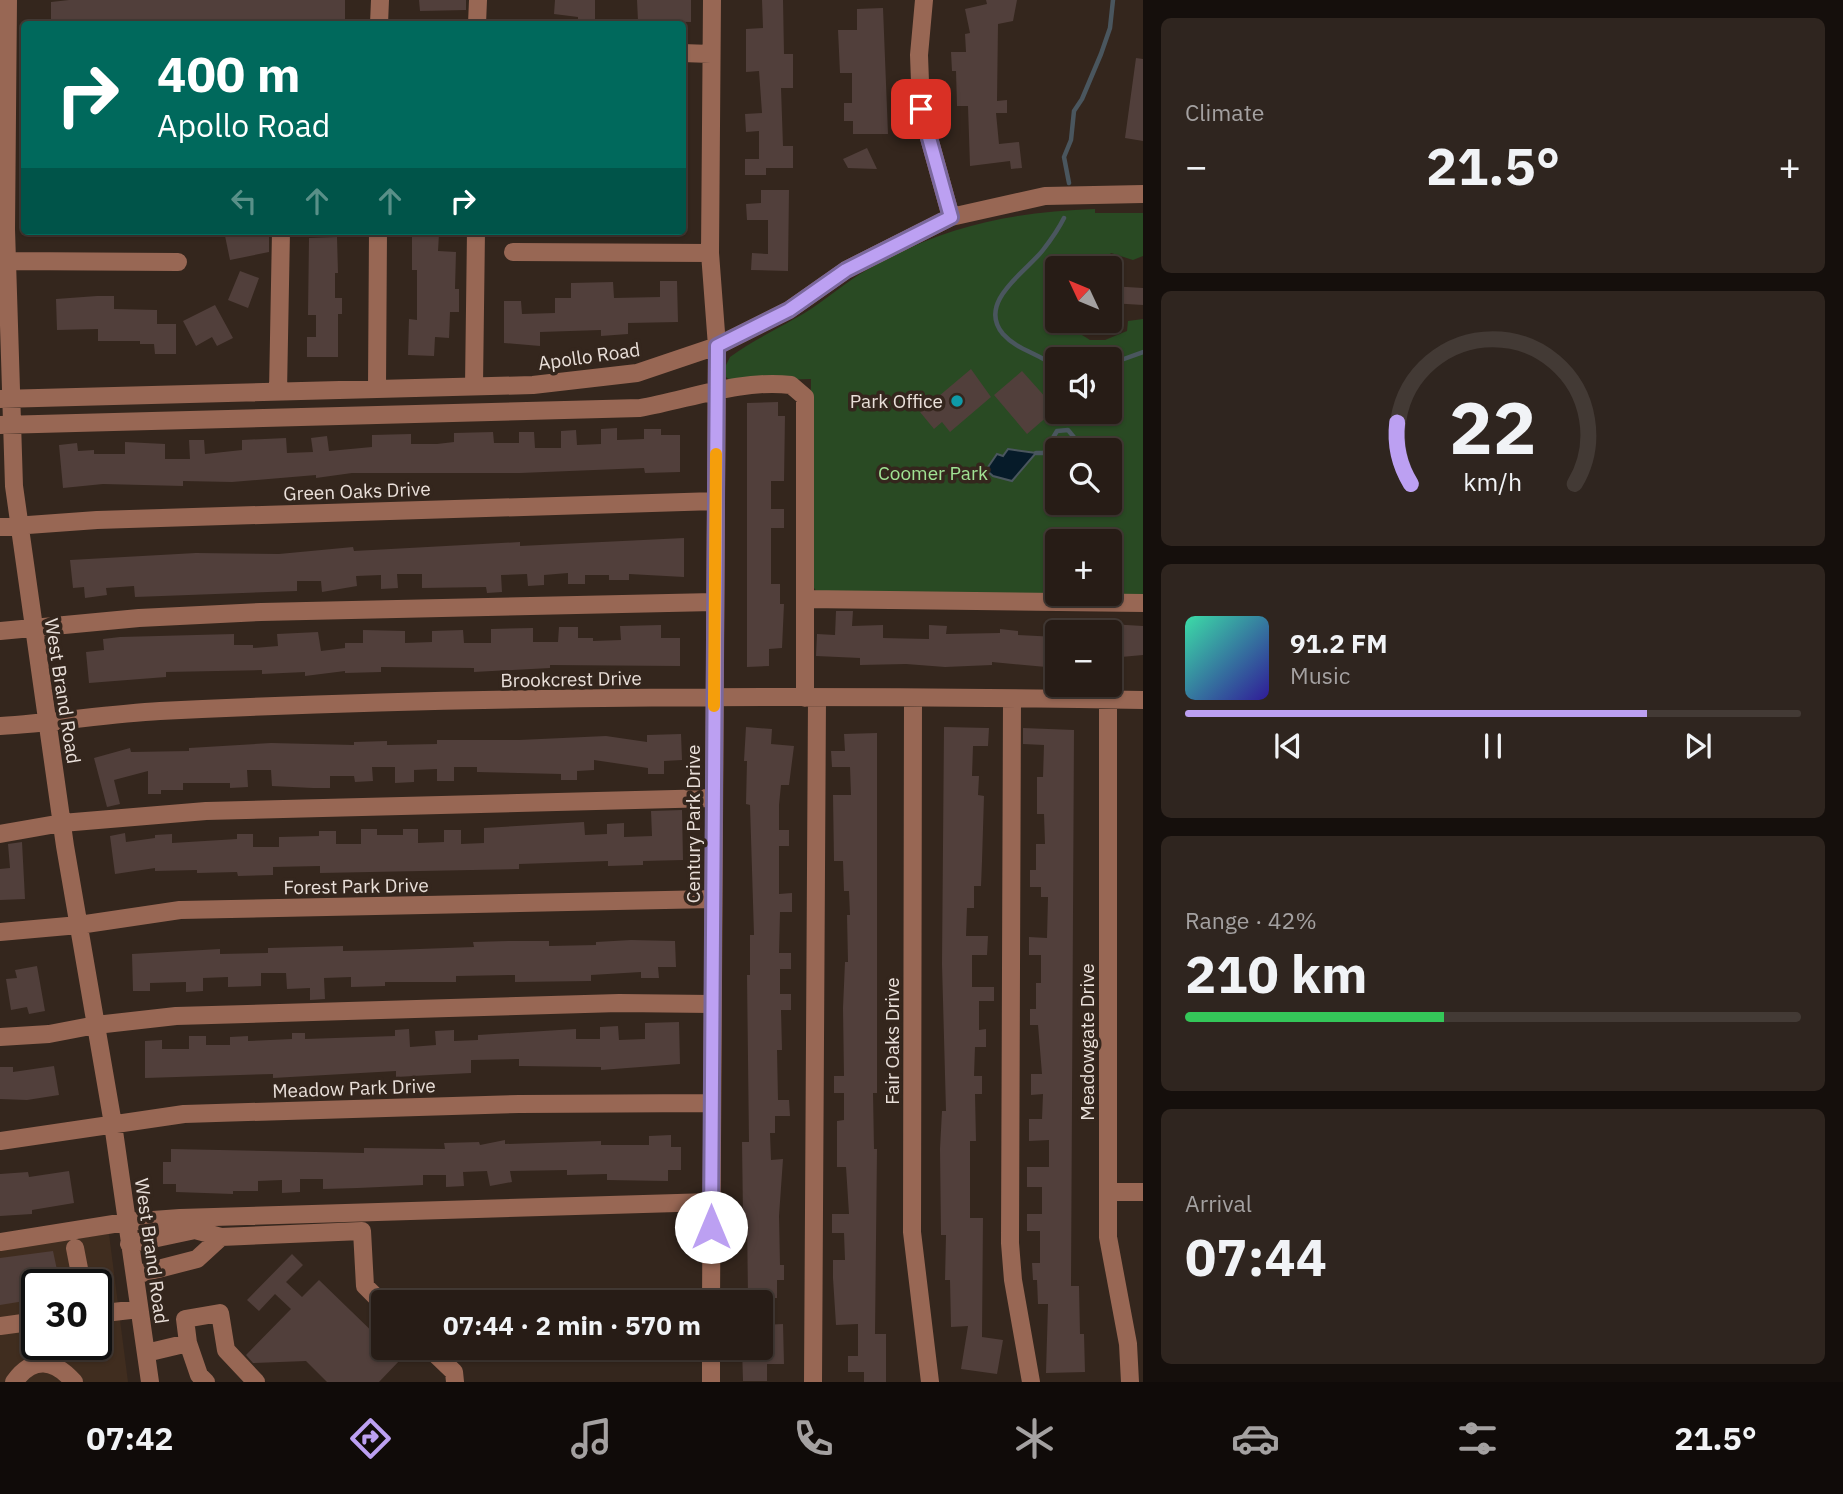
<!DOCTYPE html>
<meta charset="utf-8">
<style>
body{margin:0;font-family:"IBM Plex Sans",sans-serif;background:#2f251f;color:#f1f3f6;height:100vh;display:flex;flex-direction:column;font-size:26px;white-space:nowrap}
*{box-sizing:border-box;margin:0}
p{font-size:23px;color:#a4a1a1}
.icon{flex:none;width:38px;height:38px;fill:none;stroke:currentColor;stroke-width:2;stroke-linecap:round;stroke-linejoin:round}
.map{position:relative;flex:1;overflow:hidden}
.drawer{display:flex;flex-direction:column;gap:18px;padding:18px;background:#150f0c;width:700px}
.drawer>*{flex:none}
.guide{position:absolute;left:21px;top:21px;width:665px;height:214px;border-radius:7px;box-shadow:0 2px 5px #0004,0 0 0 2px #433a35;background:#00695c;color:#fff;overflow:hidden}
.needle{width:46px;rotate:314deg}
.tools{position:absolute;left:1045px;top:256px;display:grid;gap:14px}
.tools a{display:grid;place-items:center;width:77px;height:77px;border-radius:7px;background:#271c16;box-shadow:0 2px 5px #0004,0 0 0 2px #433a35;font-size:35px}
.speed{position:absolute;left:21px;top:1269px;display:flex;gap:14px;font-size:35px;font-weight:700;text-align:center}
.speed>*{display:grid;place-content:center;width:91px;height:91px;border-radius:50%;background:#271c16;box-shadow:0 2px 5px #0004,0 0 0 2px #433a35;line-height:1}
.speed .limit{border:4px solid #111;border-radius:10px;background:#fff;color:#111}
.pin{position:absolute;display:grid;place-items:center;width:60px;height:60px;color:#fff;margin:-30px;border-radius:14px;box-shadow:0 4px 10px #0006}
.me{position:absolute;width:77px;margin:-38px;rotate:0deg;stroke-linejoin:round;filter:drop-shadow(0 0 5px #0008)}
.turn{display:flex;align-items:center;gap:24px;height:147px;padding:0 21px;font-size:32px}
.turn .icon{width:91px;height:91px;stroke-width:2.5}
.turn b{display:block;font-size:49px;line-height:60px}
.lanes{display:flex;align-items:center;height:66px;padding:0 21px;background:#0003;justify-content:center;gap:35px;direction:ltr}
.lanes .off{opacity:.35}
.big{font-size:52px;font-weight:800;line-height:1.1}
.drawer .widget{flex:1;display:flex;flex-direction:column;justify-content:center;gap:10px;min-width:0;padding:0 24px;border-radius:10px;background:#2f251f}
.drawer .dial{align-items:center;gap:0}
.dial svg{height:182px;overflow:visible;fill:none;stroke:#433a35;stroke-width:7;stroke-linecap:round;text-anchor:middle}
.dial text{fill:#f1f3f6;stroke:none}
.song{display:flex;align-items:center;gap:21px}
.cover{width:84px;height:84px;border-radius:10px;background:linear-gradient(135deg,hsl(160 70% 55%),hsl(250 70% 35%))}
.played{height:7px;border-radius:4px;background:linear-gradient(90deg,#bca0f2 75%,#433a35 75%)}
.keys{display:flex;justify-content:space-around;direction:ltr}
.heat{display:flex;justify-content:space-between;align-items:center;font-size:38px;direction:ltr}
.charge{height:10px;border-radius:5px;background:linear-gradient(90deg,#34c759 42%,#433a35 0)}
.trip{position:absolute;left:371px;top:1290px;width:402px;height:70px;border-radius:7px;background:#271c16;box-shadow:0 2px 5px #0004,0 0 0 2px #433a35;font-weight:800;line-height:70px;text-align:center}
.dock{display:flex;height:112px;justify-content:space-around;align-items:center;background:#100b09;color:#a4a1a1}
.dock .icon{width:49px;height:49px}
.dock .on{color:#bca0f2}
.dock b{font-size:32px;color:#f1f3f6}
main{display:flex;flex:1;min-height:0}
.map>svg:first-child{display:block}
.built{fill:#402d1f;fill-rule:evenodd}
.green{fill:#294a23;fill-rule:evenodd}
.water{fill:#061b29;stroke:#4a565e;stroke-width:2}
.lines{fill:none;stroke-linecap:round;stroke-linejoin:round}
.stream{stroke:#4a565e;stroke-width:4.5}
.building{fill:#513f3b}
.minor{stroke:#986754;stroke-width:18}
.route-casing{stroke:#7a689d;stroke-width:18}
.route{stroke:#bca0f2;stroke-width:12}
.slow{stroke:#f59e0b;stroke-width:12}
.culture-dot{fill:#0f9aa8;stroke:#34261d;stroke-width:2.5}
.labels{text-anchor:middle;stroke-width:7;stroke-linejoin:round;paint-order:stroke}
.street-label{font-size:19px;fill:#e9dfd9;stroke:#34261d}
.poi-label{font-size:19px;fill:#e9dfd9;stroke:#34261d;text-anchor:end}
.park-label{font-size:19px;fill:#a0e293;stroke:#34261d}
</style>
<main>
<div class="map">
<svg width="1143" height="1382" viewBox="0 0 1143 1382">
<rect width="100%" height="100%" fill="#34261d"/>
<path class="built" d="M109,1234L128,1382H0V1249ZM37,1284H96V1344H37Z"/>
<path class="green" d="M1095,209V213H1143V256L1133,260L1111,253L1105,260L1096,258L1086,265L1072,262L1069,268H1057V281L1047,301L1057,307V320H1062C1069,329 1081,334 1090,340H1105L1127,331L1128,321L1143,319V598L816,591L809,580L811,379L731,381L726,377L725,367L730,357C749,343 773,331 794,319C817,307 838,288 860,274C936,228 1007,212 1095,209ZM1057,359H1110V411H1057ZM1057,450H1110V502H1057ZM1057,541H1110V593H1057Z"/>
<path class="water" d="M1008,449L1036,453L1012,481L993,476L986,470L997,454L1003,456Z"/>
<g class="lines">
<path class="stream" d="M1069,183L1064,157L1071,140L1074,111L1082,99L1101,54L1110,28L1113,0
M1110,364L1143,352
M1057,368C1040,353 1018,351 1003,334C976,302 1027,271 1043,250C1050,241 1059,228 1064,218
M1036,453H1044L1057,431L1068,430L1077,441L1071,450"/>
</g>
<path class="building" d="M69,0H345V20L303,21V24H268V20L215,21V24H51V2Z
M419,0H466V10L420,11Z
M555,0H595V21H578V17L554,14Z
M637,0H691V22L638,21Z
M762,0H783L784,54H793V88H781L783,146H793V168H766V175H745V159H759V131L746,132L745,114L762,113L759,71L746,72V29L763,28Z
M986,0H1017L1013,21L998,24L997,101L1007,100V113H996L999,144L1019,142L1022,168L1011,169L1010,161L970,166L968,106H957L956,71H952L951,52H966L965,34L970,33L965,9L987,4Z
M883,8L888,134H853V121H844V103H852V73H840L838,30H857V9Z
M1136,58L1143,59V141L1125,138Z
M867,148L877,169L848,168L843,159Z
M761,190H789L788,271L751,270L752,253L768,254V220H747L746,204L761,203Z
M224,231L269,234V252L230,260Z
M412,233L439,234L438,251L456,252L455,289H459V312H450L449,338L435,337L434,356L408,355L409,319L417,320V270H412Z
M337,237L338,273H335V298H342V314H338V357H307V337H316V315H308L309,238Z
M240,271L259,278L248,308L228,300Z
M660,281H677L678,322L628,323V334L601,336V330L540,332V346L504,343V301H521L522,314L555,313V298H571V283L613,282L614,298L660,297Z
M1110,286L1143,288V305L1110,303Z
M97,296H114V309L157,310V324H176V354H155L154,344H140V341H98V329L57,330L56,299Z
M215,305L233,338L217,346L212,337L196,346L183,321Z
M971,369L991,397L950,432L942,422L934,429L920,412Z
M1022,371L1056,409L1027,434L994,395Z
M778,402V416H785L784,481H771V509H784V528H771V584H780V604H784L782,648L769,649V666L747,667V403Z
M617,428V440L644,439V429H661V435H680V472L645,473L644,468L520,473H352L316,478V475L232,482L183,481V486L103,484L63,488L59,445L77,443L78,451L94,450V454H125V442L165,444V459H190L189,440H204L205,454L242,450V440L286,438L287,453L313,452L311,438L327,436L329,451L372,447V435L411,434V444H437L454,442V433L493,432L494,443H519V432H534L535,448H561V431L576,430L577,445L601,444V429Z
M684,538V577L629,574V580H609V575H585V584H568V573L544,575V585L528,586L527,574L501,575L502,592L487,593L486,587L422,588V574H397L398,588L381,589V575L356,576L357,586L322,592L321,581H297V591L135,597L134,586L106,588L107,595L85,598L84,587L73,588L70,560L196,553L279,554L353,547L354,551L520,542V546Z
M836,611H853L852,626L883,625V638L929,639V625L947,626L946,634L1000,633V629L1018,631V635L1057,637V668L992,662V665L945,667L906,664L860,665V658L816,656L817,634L835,635Z
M1110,624L1143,626V655L1110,658Z
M661,625V638H680V666L550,665V668L474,672V668L381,667V672L345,673V671L305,676V672L262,674V670L166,672V677L89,683L86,652L104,650L103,639L120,637L234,634V645H253V648L278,646L277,634L318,632L321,651L345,648V643H363V630L405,631V643L432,642V631L463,630L464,643H491V629L533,628V642H558L559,627H578V638H593V641L621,640L620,626Z
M746,727L772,729L771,744L794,746L789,785H781L779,805V830H789V846H779V894L792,893V912H780L779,953H791V969H780V994H791V1010H781L782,1050H777L778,1100H789L790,1116H775V1133H770L771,1160L783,1159L779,1216L780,1265H784V1280H777V1298H748L747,1216H743L742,1142H749L747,975H750V935H754L750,805L746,804L747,761H744Z
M944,727L989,728L988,746H973L972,776H979L978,795L984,796L982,861L981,886H974V908H967L966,936H988L987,955H972V987H994V1001H979V1030L986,1029V1047H975L974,1076H982V1094H975L976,1141H970V1218H983L982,1337L1003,1340L997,1374L961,1369L968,1326L951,1327L950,1280H945L946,1235H941L940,1149L942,1111H946L942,964Z
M1023,728L1074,730L1071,1286H1079L1080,1334H1084L1085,1372L1046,1373L1048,1304H1038L1037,1280H1033L1032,1263H1040V1231H1027V1214H1042V1187H1027V1167H1049V1140L1029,1141V1119H1042L1043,1094L1031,1095V1074H1042L1038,1025H1030V1009H1036V983H1041V955H1029V937L1047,938L1048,897H1041V887H1030V870H1036V844H1045L1044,814H1037V777H1043L1044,745L1023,744Z
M877,733V1093H873L874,1149H877L875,1334H886V1382H864V1372H848V1356H858V1324L836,1325L833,1278V1260H845L844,1233H832V1214H849L846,1167H837V1121L844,1120V1093H834V1076H844L843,1008L845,962H848L847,915H850L849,891H844L843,861H834L833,795H851L850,767H832L831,751H845L844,734Z
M681,734L682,760L664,761V774H648V768L594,760V770L577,771V780H561V774L477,772V767H454V781H437V769L414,770V782L395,783V767H372L373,781L355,782L354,776H330V788H313L272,786L271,770H247L248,787L230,788V783H183V790H161V794H148V771L114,780L120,804L107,807L94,758L130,748L131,752L189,751V748L271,743L354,745V742L387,741V745L437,744V740H519L606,736L647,742V735Z
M682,810L683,860L643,861V865L608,866V861L519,864V869L320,873V866L273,867V875L238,876L237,872L197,873V870L155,871V868L115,874L110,836L125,833L126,842L155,838V835L172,834V843L237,839V834H253V847H279V837L319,836V831H336V844H361V829H377V835H403V829H418V843L444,842V830H461V844L484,843V828L584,822L585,835L607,834V824L624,823V837L652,836L651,811Z
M22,842L25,899L0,900V869L10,868L8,844Z
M631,940L675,941L676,967H658L659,978H641V972L591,975V981L515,982V975L456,976V982H385V986L351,987V977L324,978L325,999L310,1000V988L287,989L286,973H261V986L228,987V977L203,978V991L186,992V982L150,983V991H133L132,954L220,949V954L268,953V948L343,946V951L392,950L474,947L473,942L508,941H549V946L596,945V942Z
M37,966L45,1011L29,1014L27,1007L11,1010L6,979L17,978L15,970Z
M679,1022L680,1064L601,1070V1067L519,1066V1059L471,1060V1073L431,1075L396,1077V1071L273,1078V1074L145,1078V1041L162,1040V1049H189V1036H206V1045H230V1037L248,1036V1041L292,1039V1033H305V1039L395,1036V1030L409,1029L410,1047L436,1045L435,1031L454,1030V1041L478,1040V1035L559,1030L576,1029V1039H600V1027L618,1026L619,1040L645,1039V1023Z
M54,1066L59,1095L27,1100L0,1099V1067H13V1072Z
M671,1135V1147H681V1170H668V1181L607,1180V1174L567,1175V1170L510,1171L512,1182L490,1186L487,1171L463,1172L464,1186L446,1187V1175H423V1185L358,1188L323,1189V1179H300V1192L282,1193V1180L258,1181V1191H233V1194L176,1192V1184H163V1162H171V1149L364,1153V1148L445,1149L444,1143L479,1142L480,1145L505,1140V1144L601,1141V1145H649V1136Z
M69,1171L74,1203L32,1210V1214L0,1216V1174L28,1172L29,1177Z
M53,1251L60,1284H37V1299L0,1305V1258Z
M292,1254L303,1265L286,1282L302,1297L319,1280L383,1342V1348H389L401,1359L379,1382H327L306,1361L253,1363L246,1355L291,1309L275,1294L259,1311L247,1300Z
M783,1324L784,1364H767V1381H743L742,1348H761V1325Z"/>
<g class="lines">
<path class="minor" d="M8,0L6,229L14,486L65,846L113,1124L150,1382
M924,0L919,55L921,109L951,217
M379,24L380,0
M477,24L478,0
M682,53L711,54
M513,252L710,253
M7,261L178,262
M474,386L476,231
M377,388L378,231
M278,392L281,231
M0,399L533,385L637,373L717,346L789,310L846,270L951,217L1045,196L1143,194
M0,425L640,408C690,399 741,379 791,385L805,397V599
M0,527L97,520L716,501
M0,631L139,618L261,612L714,602
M805,698V599L1143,603
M913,699L912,1232L930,1382
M1012,699L1010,1243L1013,1280L1031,1382
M1108,699V1237L1128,1344L1130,1382
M0,726C53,723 107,714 160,711C486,695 816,695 1143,700
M0,834L62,823L206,811L714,798
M0,932L79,925L180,910L713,899
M0,1037L49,1034L96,1025L176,1016L619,1003L712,1004
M0,1141L184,1114L519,1104L712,1103
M1108,1192H1143
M0,1242L126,1222L180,1218L711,1202
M129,1244L195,1230L221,1237L362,1231L365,1286L383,1304
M75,1248L82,1284
M135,1275L197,1259L221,1237
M711,1302L717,346L710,253L712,0
M96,1314L139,1309
M0,1326L37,1321
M188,1343L185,1319L220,1313L226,1350L256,1382
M429,1348L454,1372L455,1382
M711,1348V1382
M146,1353L188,1343L199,1375L206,1382
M14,1382C33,1356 54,1359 74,1382
M813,1382L817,698"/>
</g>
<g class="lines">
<defs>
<path id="route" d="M711,1227L717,346L789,310L846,270L951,217L921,109"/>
</defs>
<use href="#route" class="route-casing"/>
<use href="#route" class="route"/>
<path class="slow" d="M714,706L716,454"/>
</g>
<circle class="culture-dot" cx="957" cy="401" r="7"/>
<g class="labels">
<g class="street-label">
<text transform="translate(589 356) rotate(-8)" y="7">Apollo Road</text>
<text transform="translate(357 491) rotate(-2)" y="7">Green Oaks Drive</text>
<text transform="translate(571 679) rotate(-1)" y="7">Brookcrest Drive</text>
<text transform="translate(63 691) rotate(81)" y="7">West Brand Road</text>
<text transform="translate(693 824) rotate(-90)" y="7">Century Park Drive</text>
<text transform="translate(356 886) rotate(-1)" y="7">Forest Park Drive</text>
<text transform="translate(892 1041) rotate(-90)" y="7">Fair Oaks Drive</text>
<text transform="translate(1087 1042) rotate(-90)" y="7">Meadowgate Drive</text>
<text transform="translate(354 1088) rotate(-2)" y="7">Meadow Park Drive</text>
<text transform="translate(152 1251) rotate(82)" y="7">West Brand Road</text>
</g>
<g class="poi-label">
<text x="943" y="408">Park Office</text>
</g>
<g class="park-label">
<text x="933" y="480">Coomer Park</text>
</g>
</g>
</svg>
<div class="tools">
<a><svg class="needle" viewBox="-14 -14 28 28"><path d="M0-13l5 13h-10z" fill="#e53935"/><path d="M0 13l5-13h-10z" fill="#a4a1a1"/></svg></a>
<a><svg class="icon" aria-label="sound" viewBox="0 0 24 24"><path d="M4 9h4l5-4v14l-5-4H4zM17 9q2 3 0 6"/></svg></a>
<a><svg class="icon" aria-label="search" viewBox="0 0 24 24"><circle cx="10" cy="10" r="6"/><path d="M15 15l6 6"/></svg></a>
<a>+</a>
<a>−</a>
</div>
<div class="speed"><div class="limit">30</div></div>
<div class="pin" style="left:921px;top:109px;background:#d93025"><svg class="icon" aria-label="arrive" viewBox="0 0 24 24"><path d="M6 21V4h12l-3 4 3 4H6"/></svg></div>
<svg class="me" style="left:711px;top:1227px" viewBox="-20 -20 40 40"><circle r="19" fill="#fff"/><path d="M0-13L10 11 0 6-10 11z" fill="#bca0f2"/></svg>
<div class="trip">07:44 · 2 min · 570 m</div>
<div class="guide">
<div class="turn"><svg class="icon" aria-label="right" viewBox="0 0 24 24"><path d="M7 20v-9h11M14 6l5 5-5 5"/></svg><div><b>400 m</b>Apollo Road</div></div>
<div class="lanes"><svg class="icon off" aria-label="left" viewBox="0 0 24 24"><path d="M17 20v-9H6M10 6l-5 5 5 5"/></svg><svg class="icon off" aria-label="ahead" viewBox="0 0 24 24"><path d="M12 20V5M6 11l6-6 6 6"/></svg><svg class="icon off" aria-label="ahead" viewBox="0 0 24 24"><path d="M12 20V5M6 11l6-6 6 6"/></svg><svg class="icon" aria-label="right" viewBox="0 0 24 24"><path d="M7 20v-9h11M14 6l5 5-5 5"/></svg></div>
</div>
</div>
<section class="drawer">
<div class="widget"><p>Climate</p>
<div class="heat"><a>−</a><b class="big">21.5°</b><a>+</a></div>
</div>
<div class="widget dial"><svg viewBox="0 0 100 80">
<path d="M14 69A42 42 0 1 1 86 69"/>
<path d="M14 69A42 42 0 0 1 8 42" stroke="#bca0f2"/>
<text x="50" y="56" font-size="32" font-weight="700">22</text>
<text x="50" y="72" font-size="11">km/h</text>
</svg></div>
<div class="widget">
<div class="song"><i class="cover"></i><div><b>91.2 FM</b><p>Music</p></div></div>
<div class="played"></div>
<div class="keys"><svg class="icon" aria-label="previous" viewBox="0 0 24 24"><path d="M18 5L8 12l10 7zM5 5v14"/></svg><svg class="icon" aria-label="pause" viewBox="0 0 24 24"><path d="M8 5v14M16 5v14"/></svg><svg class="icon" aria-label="next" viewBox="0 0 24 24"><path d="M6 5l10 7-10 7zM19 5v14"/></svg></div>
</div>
<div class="widget"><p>Range · 42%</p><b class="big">210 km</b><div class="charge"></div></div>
<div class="widget"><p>Arrival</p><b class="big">07:44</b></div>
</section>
</main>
<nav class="dock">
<b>07:42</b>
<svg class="icon on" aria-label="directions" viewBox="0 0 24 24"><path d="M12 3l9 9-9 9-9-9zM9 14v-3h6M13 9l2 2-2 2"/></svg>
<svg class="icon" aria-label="music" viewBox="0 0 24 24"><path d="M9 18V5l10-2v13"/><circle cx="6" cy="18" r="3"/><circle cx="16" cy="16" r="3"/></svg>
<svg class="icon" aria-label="phone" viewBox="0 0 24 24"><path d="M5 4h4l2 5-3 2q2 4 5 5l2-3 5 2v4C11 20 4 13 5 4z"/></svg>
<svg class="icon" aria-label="climate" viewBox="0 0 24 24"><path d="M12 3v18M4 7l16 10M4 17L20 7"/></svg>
<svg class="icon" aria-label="car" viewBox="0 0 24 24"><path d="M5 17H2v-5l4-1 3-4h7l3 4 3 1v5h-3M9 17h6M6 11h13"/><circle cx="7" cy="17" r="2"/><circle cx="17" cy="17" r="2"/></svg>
<svg class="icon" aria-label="filters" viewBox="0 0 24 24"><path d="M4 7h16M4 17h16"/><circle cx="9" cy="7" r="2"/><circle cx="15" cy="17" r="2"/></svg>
<b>21.5°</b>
</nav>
